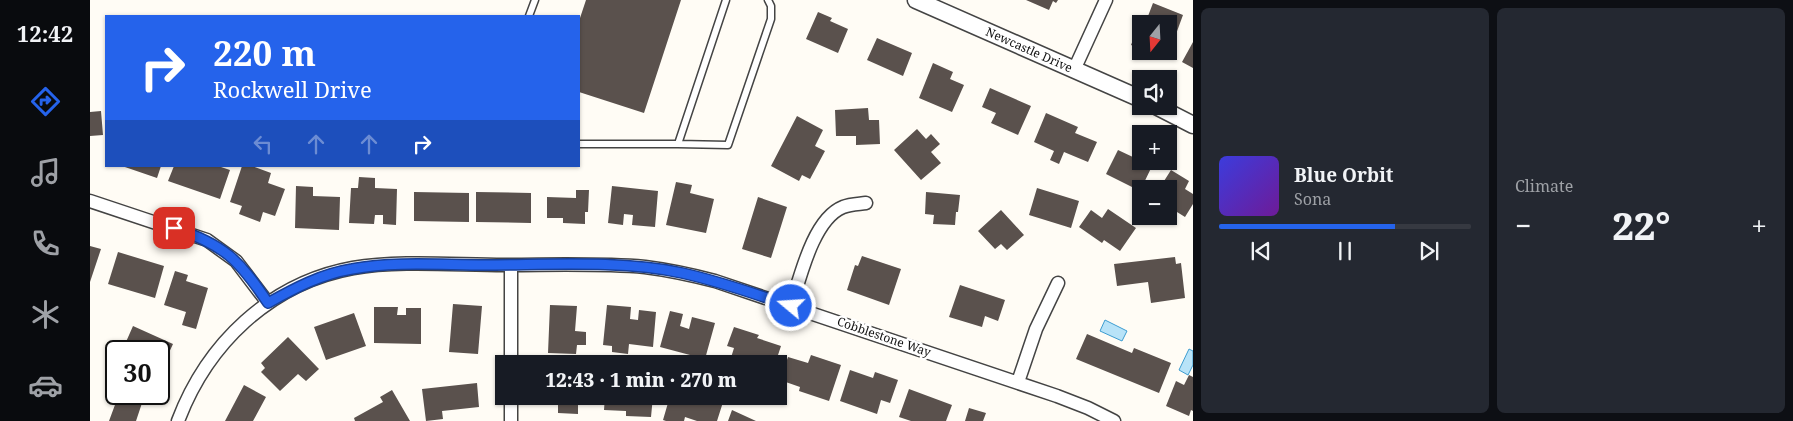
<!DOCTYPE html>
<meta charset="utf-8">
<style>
body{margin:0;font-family:"Noto Serif",serif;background:#242831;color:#f1f3f6;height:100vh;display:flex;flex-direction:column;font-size:19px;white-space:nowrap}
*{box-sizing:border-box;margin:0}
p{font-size:16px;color:#9ea1a6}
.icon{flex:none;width:28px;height:28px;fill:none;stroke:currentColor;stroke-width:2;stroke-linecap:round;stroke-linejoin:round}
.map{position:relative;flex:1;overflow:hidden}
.side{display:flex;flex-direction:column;gap:8px;padding:8px;background:#0d0f14;width:600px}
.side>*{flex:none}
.guide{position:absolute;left:15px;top:15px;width:475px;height:152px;border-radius:0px;box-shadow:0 1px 4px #0004;background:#2563eb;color:#fff;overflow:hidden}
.needle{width:32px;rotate:198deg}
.controls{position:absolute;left:1042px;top:15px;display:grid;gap:10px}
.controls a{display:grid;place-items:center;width:45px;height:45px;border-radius:0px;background:#171b24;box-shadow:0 1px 4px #0004;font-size:25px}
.speed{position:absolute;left:15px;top:340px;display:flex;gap:10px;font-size:25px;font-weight:700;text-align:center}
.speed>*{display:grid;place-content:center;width:65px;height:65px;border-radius:50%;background:#171b24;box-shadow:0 1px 4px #0004;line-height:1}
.speed .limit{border:2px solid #111;border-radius:8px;background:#fff;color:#111}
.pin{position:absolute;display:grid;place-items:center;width:42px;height:42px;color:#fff;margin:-21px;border-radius:10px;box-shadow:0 2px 8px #0006}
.me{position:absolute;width:55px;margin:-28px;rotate:288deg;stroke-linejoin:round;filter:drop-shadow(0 0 4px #0008)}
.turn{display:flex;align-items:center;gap:18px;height:105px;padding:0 25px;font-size:22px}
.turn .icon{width:65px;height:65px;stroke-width:2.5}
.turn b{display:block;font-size:35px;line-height:42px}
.lanes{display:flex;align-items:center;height:48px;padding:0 25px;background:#0003;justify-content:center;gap:25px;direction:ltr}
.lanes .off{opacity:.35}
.big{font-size:38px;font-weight:800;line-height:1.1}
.side .widget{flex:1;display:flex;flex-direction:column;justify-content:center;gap:8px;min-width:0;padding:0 18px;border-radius:8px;background:#242831}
.song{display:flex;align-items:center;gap:15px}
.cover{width:60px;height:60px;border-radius:8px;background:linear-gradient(135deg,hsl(240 70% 55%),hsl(280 70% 35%))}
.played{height:5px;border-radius:2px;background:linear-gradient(90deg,#2563eb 70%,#363941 70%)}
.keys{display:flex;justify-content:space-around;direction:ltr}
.heat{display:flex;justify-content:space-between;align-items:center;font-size:28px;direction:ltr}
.side .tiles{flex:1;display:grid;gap:8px;grid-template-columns:repeat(2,1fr)}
.trip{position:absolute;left:405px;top:355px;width:292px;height:50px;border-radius:0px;background:#171b24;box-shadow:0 1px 4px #0004;font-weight:800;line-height:50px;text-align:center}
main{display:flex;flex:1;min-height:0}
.menu{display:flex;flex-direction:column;width:90px;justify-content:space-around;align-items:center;background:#090b0e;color:#9ea1a6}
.menu .icon{width:35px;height:35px}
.menu .active{color:#2563eb}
.menu b{font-size:22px;color:#f1f3f6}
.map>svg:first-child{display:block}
.water{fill:#b8e3f8;stroke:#3d9dd1}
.building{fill:#5a514d}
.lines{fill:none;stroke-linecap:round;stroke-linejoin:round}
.service-casing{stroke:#444;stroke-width:9}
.minor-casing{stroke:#444;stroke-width:15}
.tertiary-casing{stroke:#444;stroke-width:19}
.service{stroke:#fff;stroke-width:6}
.minor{stroke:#fff;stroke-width:12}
.tertiary{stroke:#fff;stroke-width:16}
.route-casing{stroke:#184099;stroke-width:12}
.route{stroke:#2563eb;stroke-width:9}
.labels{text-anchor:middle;stroke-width:5;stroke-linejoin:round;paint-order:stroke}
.street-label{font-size:12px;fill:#111;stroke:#fff}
</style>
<main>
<nav class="menu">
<b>12:42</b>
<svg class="icon active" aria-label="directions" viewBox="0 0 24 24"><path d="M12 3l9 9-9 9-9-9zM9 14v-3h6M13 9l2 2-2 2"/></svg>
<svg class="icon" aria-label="music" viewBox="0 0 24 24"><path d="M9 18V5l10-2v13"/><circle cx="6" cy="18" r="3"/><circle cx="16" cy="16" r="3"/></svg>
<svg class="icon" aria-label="phone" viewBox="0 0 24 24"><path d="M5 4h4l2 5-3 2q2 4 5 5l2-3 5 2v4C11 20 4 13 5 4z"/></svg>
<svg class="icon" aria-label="climate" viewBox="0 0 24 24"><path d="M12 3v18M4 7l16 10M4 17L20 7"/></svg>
<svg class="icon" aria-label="car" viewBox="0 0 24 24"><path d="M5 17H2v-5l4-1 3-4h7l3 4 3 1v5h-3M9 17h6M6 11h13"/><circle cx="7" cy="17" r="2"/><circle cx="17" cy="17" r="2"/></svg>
</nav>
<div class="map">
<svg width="1103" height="421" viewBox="0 0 1103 421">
<rect width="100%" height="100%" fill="#fffcf5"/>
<path class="water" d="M1015,320L1037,331L1032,341L1010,331Z
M1099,349L1103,351V365L1098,375L1089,370Z"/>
<path class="building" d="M496,0H591L554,113L489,92V21Z
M936,0H968L966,3L963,1L959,10Z
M1063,3L1093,15L1079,53V24H1055Z
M728,12L742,18L740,21L758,29L748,53L716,39Z
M1049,25L1051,26V49L1041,45Z
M787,38L822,53L813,76L777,60Z
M1103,42V68L1092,62Z
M843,63L863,72L860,79L874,85L862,112L829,98Z
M900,88L941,106L928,135L901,123L906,113L892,107Z
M778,108L779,120H789L790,144L766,145V136H746L745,110Z
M11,111L13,135L0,136V112Z
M956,113L988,127L985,133L1007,142L998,162L974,152L969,164L960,160L964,151L944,142Z
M707,116L733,130L725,146L735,151L720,179L712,175L709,181L681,166Z
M827,129L836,139L841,134L850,144L841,152L851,163L831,180L804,150Z
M1028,150L1045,158L1047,154L1051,156V161L1064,162L1050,191L1016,174Z
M32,166H71L67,178Z
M84,166H128L140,170L130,199L78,181Z
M152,166H162L181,173L178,183L195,189L185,216L173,212L170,222L149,214L152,206L140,202Z
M1081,170L1099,181L1095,189L1103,194V204L1095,217L1079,207V189H1069Z
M269,177L285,178V188L307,189L306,225L293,224V215H285L284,224L259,223L261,188H268Z
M586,182L602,185L600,193L624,199L616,233L576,225Z
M206,186L223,187V196L250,197L249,230L205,228Z
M522,186L568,191L565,227L542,225L543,215L534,214L533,225L518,223Z
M947,188L989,201L981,228L939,215Z
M486,190H499L498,212H495V224L473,223V218H457V197L486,198Z
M324,192L379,193V222L324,221Z
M386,192L441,193V223L386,222Z
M836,192L870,195L868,212H866L865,225L843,224L844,215L835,214Z
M668,197L697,207L681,258L652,249Z
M1018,209L1046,228L1030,251L1014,240L1012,243L989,227L1001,210L1012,218Z
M911,210L934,235L917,250L911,244L905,249L888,231Z
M0,246L11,249L0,282Z
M28,252L74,266L65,298L18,284Z
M772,256L811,269L799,305L757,290L765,265L768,266Z
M1085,257L1086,264L1091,263L1095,298L1061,303L1058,282L1027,286L1024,264Z
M85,271L98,275L96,281L118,288L106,329L92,325L96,312L74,305Z
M870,285L915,300L908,321L895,316L892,327L859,317Z
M363,304L392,306L388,354L359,352Z
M460,305L487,306L485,331L496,332V345H487L486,354L458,353Z
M517,305L541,307L540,319L548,320L549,310L566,312L563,347L539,344L538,354L522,352V346L513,345Z
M284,307H308L307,315H316V308H331V344L284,343Z
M580,311L593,314L590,326L599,329L602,317L625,323L615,359L570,347Z
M264,313L276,346L236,360L224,327Z
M43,326L83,344L76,359L69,356V351H32Z
M644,327L669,335L667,338L691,346L685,364H639L644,348L637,346Z
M997,334L1042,353L1044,348L1081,363L1069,393L986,359Z
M198,337L229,369L216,381L208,374L190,391L171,372L175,368L171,363Z
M721,355L751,365L739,401L709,391L710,387L690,380L698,357L718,363Z
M760,370L783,378L785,372L808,380L800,403L791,400L787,414L750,401Z
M1099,375L1103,377V411L1101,410L1099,416L1076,406L1086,381L1094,385Z
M387,383L389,407L352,411L353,419L336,421L332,389Z
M154,385L176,397L163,421H135Z
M819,389L862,405L856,421H821L809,417Z
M302,390L320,421H265L264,418L293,402L290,397Z
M29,394H55L46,421H19Z
M464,396H488V414L468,413V402H464Z
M515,396H563L561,417L536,416V411L514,410Z
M580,396H623L634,399L627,421H607L595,417L594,421H576L573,420Z
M879,408L896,413L893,421H875Z
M642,410L666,421H638Z"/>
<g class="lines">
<defs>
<path id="service" d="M439,16L445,0
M489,144H588L636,0
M588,144L638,145L681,19V6L678,0"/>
<path id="minor" d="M984,70L1016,0
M0,201L117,240L146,261L178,303
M701,306C710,278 723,219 753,207C760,204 769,204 776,203
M421,364V265
M928,382L946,329L968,283
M88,421C117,344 180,283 263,268C309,260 366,265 414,265C461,265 508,263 555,267C579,270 602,275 625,281L967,396L998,408L1024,421
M421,421V396"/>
<path id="tertiary" d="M826,0L1051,99
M1066,106L1103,125"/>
</defs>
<use href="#service" class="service-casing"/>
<use href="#minor" class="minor-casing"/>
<use href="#tertiary" class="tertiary-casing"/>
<use href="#service" class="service"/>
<use href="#minor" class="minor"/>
<use href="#tertiary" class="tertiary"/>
</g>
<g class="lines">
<defs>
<path id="route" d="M84,228C135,245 149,260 178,303C205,288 231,274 262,269C305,261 351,265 395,265C457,265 531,260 592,273C629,281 665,294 701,306"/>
</defs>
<use href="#route" class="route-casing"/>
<use href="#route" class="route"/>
</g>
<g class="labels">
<g class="street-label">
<text transform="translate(939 50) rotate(24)" y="4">Newcastle Drive</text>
<text transform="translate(794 337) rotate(19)" y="4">Cobblestone Way</text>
</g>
</g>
</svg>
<div class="controls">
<a><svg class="needle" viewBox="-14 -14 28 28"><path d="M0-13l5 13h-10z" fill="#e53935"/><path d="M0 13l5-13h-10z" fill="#9ea1a6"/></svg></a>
<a><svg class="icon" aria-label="sound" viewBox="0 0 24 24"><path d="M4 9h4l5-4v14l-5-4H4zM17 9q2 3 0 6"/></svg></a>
<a>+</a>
<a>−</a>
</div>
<div class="speed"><div class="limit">30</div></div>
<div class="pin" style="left:84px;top:228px;background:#d93025"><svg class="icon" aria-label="arrive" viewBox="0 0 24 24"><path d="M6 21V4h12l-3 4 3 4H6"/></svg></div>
<svg class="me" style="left:701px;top:306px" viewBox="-20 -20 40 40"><circle r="17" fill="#2563eb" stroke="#fff" stroke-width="3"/><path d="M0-11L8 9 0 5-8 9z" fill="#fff"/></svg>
<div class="trip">12:43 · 1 min · 270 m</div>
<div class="guide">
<div class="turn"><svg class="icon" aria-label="right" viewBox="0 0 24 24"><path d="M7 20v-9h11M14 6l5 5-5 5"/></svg><div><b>220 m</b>Rockwell Drive</div></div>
<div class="lanes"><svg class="icon off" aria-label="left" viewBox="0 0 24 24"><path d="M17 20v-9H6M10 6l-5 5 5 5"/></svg><svg class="icon off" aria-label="ahead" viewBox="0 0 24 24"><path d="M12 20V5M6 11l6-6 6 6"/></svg><svg class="icon off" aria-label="ahead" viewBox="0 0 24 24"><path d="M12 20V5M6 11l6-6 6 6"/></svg><svg class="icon" aria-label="right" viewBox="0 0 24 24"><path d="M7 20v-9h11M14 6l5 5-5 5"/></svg></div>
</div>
</div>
<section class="side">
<div class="tiles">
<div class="widget">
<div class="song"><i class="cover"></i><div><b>Blue Orbit</b><p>Sona</p></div></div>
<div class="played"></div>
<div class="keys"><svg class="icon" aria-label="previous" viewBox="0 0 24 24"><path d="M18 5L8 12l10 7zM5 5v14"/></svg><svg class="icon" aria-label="pause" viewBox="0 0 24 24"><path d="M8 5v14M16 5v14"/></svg><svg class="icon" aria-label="next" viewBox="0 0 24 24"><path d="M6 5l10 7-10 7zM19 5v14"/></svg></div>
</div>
<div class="widget"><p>Climate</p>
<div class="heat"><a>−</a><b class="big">22°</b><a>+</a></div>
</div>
</div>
</section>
</main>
